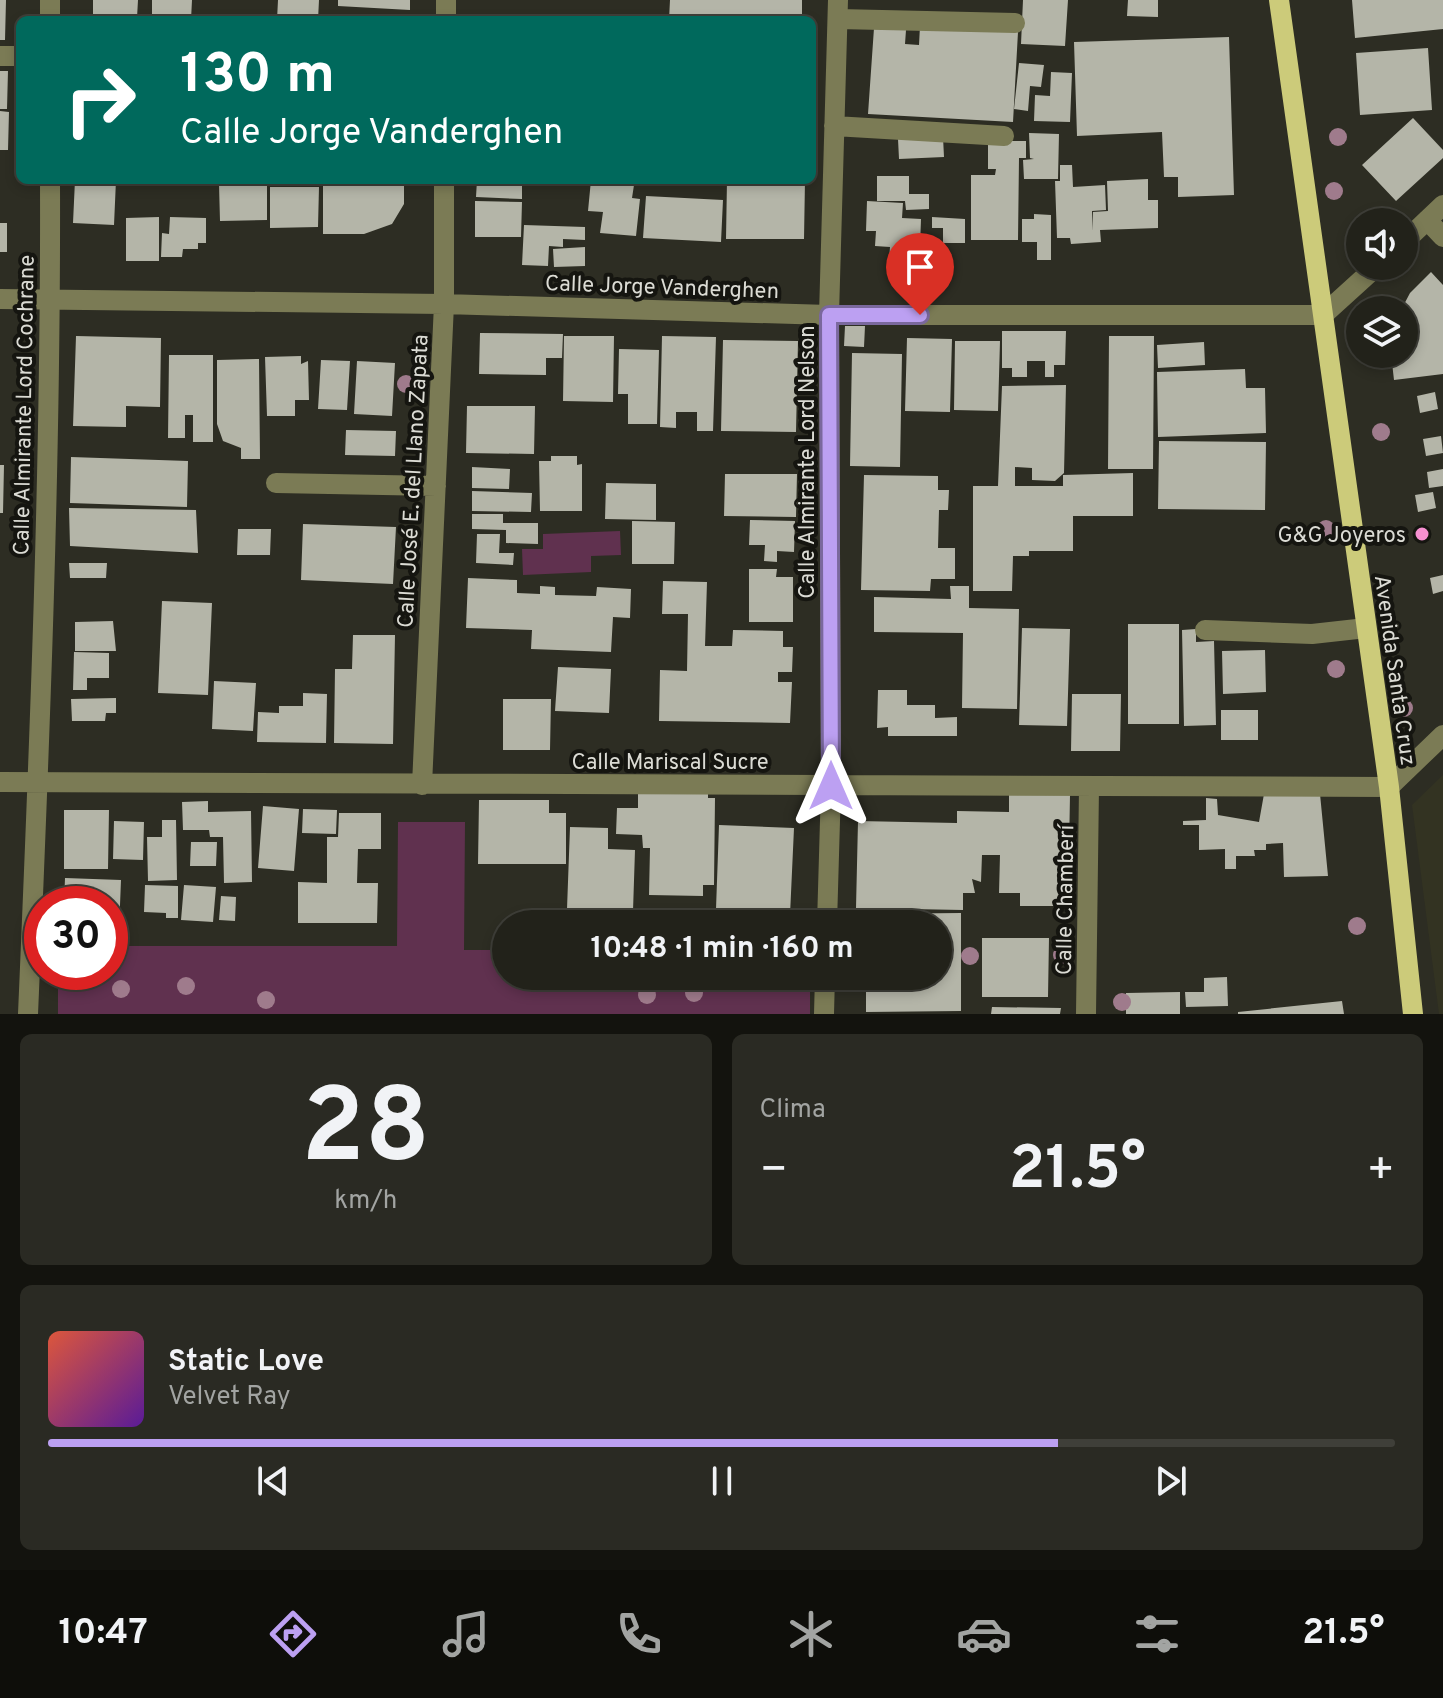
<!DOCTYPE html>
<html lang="es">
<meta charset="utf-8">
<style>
body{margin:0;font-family:Overpass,sans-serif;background:#2a2a23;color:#f1f3f6;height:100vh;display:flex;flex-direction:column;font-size:30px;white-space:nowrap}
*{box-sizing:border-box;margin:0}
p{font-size:26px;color:#a2a4a2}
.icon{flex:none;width:44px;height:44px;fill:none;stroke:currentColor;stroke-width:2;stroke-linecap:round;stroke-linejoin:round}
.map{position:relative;height:1014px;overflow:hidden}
.details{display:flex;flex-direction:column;gap:20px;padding:20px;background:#13130e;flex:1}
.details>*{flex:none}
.top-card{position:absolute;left:16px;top:16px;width:800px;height:168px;border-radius:12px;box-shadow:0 4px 12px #0003,0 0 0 2px #3f3f39;background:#00695c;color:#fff;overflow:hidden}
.controls{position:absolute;left:1346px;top:208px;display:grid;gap:16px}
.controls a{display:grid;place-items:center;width:72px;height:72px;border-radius:50%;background:#22221a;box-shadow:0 4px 12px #0003,0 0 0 2px #3f3f39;font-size:40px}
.speed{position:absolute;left:24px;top:886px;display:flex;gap:16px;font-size:40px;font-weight:700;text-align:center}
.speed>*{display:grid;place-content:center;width:104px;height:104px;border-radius:50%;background:#22221a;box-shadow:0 4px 12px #0003,0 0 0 2px #3f3f39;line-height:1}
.speed .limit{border:12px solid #d22;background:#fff;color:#111}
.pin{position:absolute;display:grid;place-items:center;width:68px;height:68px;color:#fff;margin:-82px -34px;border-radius:50% 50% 50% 0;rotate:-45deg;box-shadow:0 0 8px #0007}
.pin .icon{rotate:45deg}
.me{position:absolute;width:88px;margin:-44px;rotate:0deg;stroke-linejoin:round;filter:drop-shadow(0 0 6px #0008)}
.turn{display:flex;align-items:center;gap:28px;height:168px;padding:0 32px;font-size:36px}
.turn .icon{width:104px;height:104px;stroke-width:2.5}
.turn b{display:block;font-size:56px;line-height:68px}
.big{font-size:60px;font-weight:700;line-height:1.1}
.details .widget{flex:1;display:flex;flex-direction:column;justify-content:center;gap:12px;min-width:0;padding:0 28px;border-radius:12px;background:#2a2a23}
.details .dial{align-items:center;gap:0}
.dial b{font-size:104px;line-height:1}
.song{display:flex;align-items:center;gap:24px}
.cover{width:96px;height:96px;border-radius:12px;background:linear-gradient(135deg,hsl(10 70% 55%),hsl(270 70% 35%))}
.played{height:8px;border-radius:4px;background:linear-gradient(90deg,#bca0f2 75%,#3f3f39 75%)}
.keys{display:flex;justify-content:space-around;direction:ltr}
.heat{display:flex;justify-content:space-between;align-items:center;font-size:44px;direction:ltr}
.details .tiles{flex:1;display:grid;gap:20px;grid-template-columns:1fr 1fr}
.widget:last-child{grid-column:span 2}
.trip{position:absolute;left:492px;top:910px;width:460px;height:80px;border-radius:40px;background:#22221a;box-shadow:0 4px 12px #0003,0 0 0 2px #3f3f39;font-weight:700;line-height:80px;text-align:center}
.tab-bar{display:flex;height:128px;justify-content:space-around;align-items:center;background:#0e0e0a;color:#a2a4a2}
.tab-bar .icon{width:56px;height:56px}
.tab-bar .current{color:#bca0f2}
.tab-bar b{font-size:36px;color:#f1f3f6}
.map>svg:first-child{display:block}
.built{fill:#332}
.green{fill:#60314f}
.building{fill:#b4b5a8}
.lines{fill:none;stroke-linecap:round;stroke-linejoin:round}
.minor{stroke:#7b7b55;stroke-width:20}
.major{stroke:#cccb7a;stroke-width:20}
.tree{fill:#9f7b8c}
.route-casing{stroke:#7a689d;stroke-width:20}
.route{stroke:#bca0f2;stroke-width:14}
.poi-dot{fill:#f690d0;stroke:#151510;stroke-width:3}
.labels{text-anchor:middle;stroke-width:8;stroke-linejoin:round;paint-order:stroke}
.street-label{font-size:22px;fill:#dbdbd4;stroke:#151510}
.poi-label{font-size:22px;fill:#dbdbd4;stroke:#151510;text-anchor:end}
</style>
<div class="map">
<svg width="1443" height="1014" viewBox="0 0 1443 1014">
<rect width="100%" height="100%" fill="#2d2d23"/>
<path class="built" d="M1443,775V1014H1439L1412,805Z"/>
<path class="green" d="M620,531L621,555L591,556V572L523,575L522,549H543V534Z
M398,822H465L464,950H506V976H810V1014H58V972H110V946H397Z"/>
<path class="building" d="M0,0H6L5,40H0Z
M93,0H138L137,18H93Z
M152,0H192L191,20H152Z
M278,0H319L318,20H277Z
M338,0H410V10L338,6Z
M670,0H802V20H669Z
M1023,0H1068L1065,46L1021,44Z
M1128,0H1158V17L1127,16Z
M1352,0H1443V29L1355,38Z
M407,15V20H325V16Z
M920,26L1018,32L1013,122L868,114L874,28L906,30L905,44L919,45Z
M1229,37L1234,195L1178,197V177H1164L1162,132L1077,136L1074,42Z
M1428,48L1432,110L1360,115L1356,53Z
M1019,63L1044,65L1041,87L1030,86L1028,111L1014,109Z
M0,71H8L7,109H0Z
M1051,72L1072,73L1070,122L1034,121L1035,95L1050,96Z
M0,111L9,112L8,150H0Z
M1413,118L1443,150V158L1396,201L1362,165Z
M1029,133L1059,134L1058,179H1024L1023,160L1034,159L1030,158Z
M943,137L944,157L899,159L898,139Z
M988,141H1026V158H1019L1018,240H971V175H995L996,169H988Z
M1060,165H1072L1073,187L1105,185L1106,210L1092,211L1093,231V212L1108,211L1107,181L1148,179V200H1158V228L1100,230L1101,242L1071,244L1070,238H1057L1055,181H1060Z
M877,176H909V194H929V209L906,210L905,201H877Z
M75,180H116L114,225L73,223Z
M323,180L363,185V180H404V204L392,224L364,234H323Z
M477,180H522V199L476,197Z
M591,180H627L626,184L634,185L632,198L640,199L636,236L600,233L603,212L588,211Z
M727,180H805L804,239H726Z
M267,182V220L220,221L219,184Z
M270,187H319L318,227L270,228Z
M646,196L723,200L721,242L643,238Z
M475,201L522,202L521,237H475Z
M867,201L903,203L902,218L921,219L920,248H914L913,260L889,259L890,247L875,246L876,231H866Z
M1034,214L1051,215V260H1037V242H1022V219H1034Z
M159,217V261H126V218Z
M170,217L206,218V243H198V249H183L182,257H161L162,233L169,234Z
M932,217L965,219V243H943V228H932Z
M0,223H7V252H0Z
M524,225L585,227V240L563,239V247L549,246L548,266L522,265Z
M585,247V266L554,267L553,249Z
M1431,272L1443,285V374L1394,380L1391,354H1404L1401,310L1410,293Z
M845,326H865L864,347L844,346Z
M1002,331H1066L1065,365H1054V377H1045V361H1027V377H1012V368H1002Z
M480,333L563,334L562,358H546V375L479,374Z
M76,336L161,338L160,407L126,406V427L73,426Z
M564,336H614L613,402L563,401Z
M662,336L716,337L713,431H697V412H676V428L660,427Z
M1109,336H1154L1153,469H1108Z
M907,338L952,339L950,412L905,411Z
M723,340L798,341L796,432L721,431Z
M955,341H1000L998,411L954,410Z
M1204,342L1205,365L1158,368L1157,345Z
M619,349L659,350L657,424H628V394H618Z
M852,353L902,354L900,467L850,466Z
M169,355H213V442H193V415H185V438H168Z
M301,356V364L308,361L309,400H295V416H267L265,357Z
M259,359L260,459H241V448L223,441L217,424V360Z
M321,360L350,361L347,410L318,409Z
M357,361L395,363L392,416L354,414Z
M1245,369L1246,388H1265L1266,433L1158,437L1157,372Z
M1066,385L1064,473L1055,481L1032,480V468L1015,467V486H1063V475L1133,473V516H1073V551H1029V556H1013L1012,591H973V486H998L1002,386Z
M1435,392L1438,409L1420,413L1417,396Z
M467,406H535L534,454L466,453Z
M346,430L396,431L395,456L345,455Z
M1441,436L1443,453L1426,456L1423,439Z
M1159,441L1266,442L1265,510L1158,509Z
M551,456H577V465L582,464V511H540L539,461H551Z
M71,457L188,461L187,507L70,503Z
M0,465H4L3,513H0Z
M472,467L510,469L509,489L472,488Z
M1443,469V486L1429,488L1427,472Z
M725,474H797L796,517L724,516Z
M864,475L938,476V490H949L948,510H939L938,548H955V579H931L930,591L861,590Z
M606,483L656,484V520L605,519Z
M472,491L532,493L531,512L472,511Z
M1433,492L1436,508L1418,512L1415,495Z
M69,508L196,510L198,553L70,546Z
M472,514H503V523H538V544L506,543V530L472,529Z
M750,520L795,521L794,552L777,551V562L764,561L765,545H749Z
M632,521L675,522L674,564H632Z
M303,524L396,527L393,584L301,580Z
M238,529H271L270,555H237Z
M477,534H500L499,553H514L513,565L476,563Z
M69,563H107L106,578H70Z
M749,569H777L776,577H793V622H749Z
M1443,575V591L1433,594L1430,578Z
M468,578L517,580V593L540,594V586L555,587V595L596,596L597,587L631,589L630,618L613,617L611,652L531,649L532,630L466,628Z
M663,581L707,582L705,646H732L733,630L783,631V647H793L792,672H778V682H792L790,723L659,721L660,670L687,671L688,614H662Z
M950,586H969V608L1019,609L1017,709L962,708L963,633L874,632V597L951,599Z
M162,601L212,603L208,695L158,693Z
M113,621L116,651H75V622Z
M1128,624H1179V724H1128Z
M1022,628L1070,629L1067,726L1019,725Z
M1196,629V642L1214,641L1216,725L1184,726L1182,630Z
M353,635H395L393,744L334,743L335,669H352Z
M1265,650L1266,692L1223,694L1222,651Z
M74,652L109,653V678H87V690H73Z
M558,667L611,669L609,713L555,711Z
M214,681L256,683L253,731L212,729Z
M878,690H907V705H935V718L957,717V736H888V727L877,728Z
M303,693L327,694L326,743L257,742L258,712L279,713V706H303Z
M1072,694H1121L1120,751H1071Z
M116,698V713H106L105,721H72L71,699Z
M503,699H551L550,750H503Z
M1221,710H1258V740H1221Z
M638,790H708V798H715L714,885H703V896L649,895L650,848H643L642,835L616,834L617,808H638Z
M1264,794H1320L1328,876L1284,877L1283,843L1266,844V850H1254L1255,856H1236V869H1225V849L1199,850V825H1183V821L1206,820V798L1217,799L1218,815L1259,822Z
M1009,795H1070L1068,906H1020V893H999L1000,855H982L981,882L972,879L975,893H963V910L856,908L858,821L957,823V811L1009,812Z
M479,800H549V813H566V864H478Z
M208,801V812L251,811L252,882L224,883L223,837H210L209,830H183L182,802Z
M263,806L299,809L294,871L258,868Z
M303,809L337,810L336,834L302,833Z
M64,810H109L108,869H64Z
M339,813H381V849H358L357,883H378L377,923H298V882L327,883V837H338Z
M162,820H176L177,880L148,881L147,837H162Z
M114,821L144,822L143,860L113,859Z
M719,825L794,828L790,915L783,913V921L739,920V909H716Z
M570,827L608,828V849L635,850L633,911L567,909Z
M191,842H217L216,866H190Z
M65,878L121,880L119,930H110V904H64Z
M145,885L178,886V918H166V913L144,912Z
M184,885L216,887L213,922L181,920Z
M221,896L236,897L235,921L219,920Z
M961,913V1011L866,1012V976H938V924H866V914Z
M982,938H1049L1048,997H982Z
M1227,977L1228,1006L1186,1007L1185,992H1204V978Z
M1180,992V1014H1126V993Z
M1342,1001L1344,1014H1238V1012Z
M992,1007L1061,1008L1060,1014H991Z"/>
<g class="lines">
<path class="minor" d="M50,0V20
M838,19L1015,23
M446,20V0
M0,56H20
M834,126L1004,136
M1427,220L1443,237
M1404,242L1443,205
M0,299L444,304L829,315H1323L1377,266
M276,483L436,486
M1205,630L1312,634L1366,628
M0,782L1389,787L1443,735
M422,785L444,304V180
M827,924L831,786L829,315L838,0
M28,1014C40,736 51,458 50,180
M824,1014L825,976
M1086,1014L1089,787"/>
<path class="major" d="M1279,0L1389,787L1413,1014"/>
</g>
<g class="tree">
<circle cx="1338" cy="137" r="9"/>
<circle cx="1334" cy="191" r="9"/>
<circle cx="406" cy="384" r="9"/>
<circle cx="1381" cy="432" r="9"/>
<circle cx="1326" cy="529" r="9"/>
<circle cx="1336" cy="669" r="9"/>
<circle cx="1404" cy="708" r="9"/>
<circle cx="1357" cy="926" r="9"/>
<circle cx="1062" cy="955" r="9"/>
<circle cx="970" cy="956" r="9"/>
<circle cx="186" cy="986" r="9"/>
<circle cx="121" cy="989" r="9"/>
<circle cx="694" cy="993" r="9"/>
<circle cx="647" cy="995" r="9"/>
<circle cx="266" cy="1000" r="9"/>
<circle cx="1122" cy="1002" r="9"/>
</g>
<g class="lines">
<defs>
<path id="route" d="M831,786L829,315H920"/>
</defs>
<use href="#route" class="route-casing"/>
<use href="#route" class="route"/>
</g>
<circle class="poi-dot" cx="1422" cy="534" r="8"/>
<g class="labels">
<g class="street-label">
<text transform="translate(662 286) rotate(2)" y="8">Calle Jorge Vanderghen</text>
<text transform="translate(23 405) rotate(-89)" y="8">Calle Almirante Lord Cochrane</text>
<text transform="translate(806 462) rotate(-90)" y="8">Calle Almirante Lord Nelson</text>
<text transform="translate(412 481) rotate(-87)" y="8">Calle José E. del Llano Zapata</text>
<text transform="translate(1396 670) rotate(82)" y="8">Avenida Santa Cruz</text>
<text x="670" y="769">Calle Mariscal Sucre</text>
<text transform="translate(1064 900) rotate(-89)" y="8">Calle Chamberí</text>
</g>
<g class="poi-label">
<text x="1406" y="542">G&amp;G Joyeros</text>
</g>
</g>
</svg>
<div class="controls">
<a><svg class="icon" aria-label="sound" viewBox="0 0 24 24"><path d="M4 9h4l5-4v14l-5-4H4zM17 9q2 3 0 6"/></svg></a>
<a><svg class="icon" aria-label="layers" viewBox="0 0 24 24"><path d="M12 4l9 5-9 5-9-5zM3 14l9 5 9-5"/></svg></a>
</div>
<div class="speed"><div class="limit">30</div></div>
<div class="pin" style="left:920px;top:315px;background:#d93025"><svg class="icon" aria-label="arrive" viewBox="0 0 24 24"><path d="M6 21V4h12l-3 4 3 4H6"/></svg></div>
<svg class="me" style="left:831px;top:786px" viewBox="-20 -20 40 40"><path d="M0-17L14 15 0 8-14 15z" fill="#bca0f2" stroke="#fff" stroke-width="4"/></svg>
<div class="trip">10:48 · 1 min · 160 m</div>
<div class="top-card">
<div class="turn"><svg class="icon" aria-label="right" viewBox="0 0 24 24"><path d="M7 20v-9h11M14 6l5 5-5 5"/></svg><div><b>130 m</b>Calle Jorge Vanderghen</div></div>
</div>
</div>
<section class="details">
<div class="tiles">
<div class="widget dial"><b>28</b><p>km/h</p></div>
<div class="widget"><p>Clima</p>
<div class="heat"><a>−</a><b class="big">21.5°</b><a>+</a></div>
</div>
<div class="widget">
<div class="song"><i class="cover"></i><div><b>Static Love</b><p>Velvet Ray</p></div></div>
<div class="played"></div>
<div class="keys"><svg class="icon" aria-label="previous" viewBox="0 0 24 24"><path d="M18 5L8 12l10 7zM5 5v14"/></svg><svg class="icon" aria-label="pause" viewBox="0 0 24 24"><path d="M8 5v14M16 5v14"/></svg><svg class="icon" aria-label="next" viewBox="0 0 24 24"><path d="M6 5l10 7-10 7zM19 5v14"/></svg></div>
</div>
</div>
</section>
<nav class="tab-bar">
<b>10:47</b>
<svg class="icon current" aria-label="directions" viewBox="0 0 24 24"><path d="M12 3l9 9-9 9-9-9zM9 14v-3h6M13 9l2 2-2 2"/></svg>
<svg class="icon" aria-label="music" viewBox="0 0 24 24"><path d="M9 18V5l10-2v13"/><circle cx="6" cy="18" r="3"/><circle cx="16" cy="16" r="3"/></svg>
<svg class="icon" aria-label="phone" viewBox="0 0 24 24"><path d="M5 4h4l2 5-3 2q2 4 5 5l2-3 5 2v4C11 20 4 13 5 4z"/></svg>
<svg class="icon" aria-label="climate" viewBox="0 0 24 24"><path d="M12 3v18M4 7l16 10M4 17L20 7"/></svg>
<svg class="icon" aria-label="car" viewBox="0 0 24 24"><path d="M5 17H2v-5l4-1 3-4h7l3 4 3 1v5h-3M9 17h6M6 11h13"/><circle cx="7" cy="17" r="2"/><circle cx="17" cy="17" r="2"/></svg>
<svg class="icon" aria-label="filters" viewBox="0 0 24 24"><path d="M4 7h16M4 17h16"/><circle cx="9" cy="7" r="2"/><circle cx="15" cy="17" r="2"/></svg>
<b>21.5°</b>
</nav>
